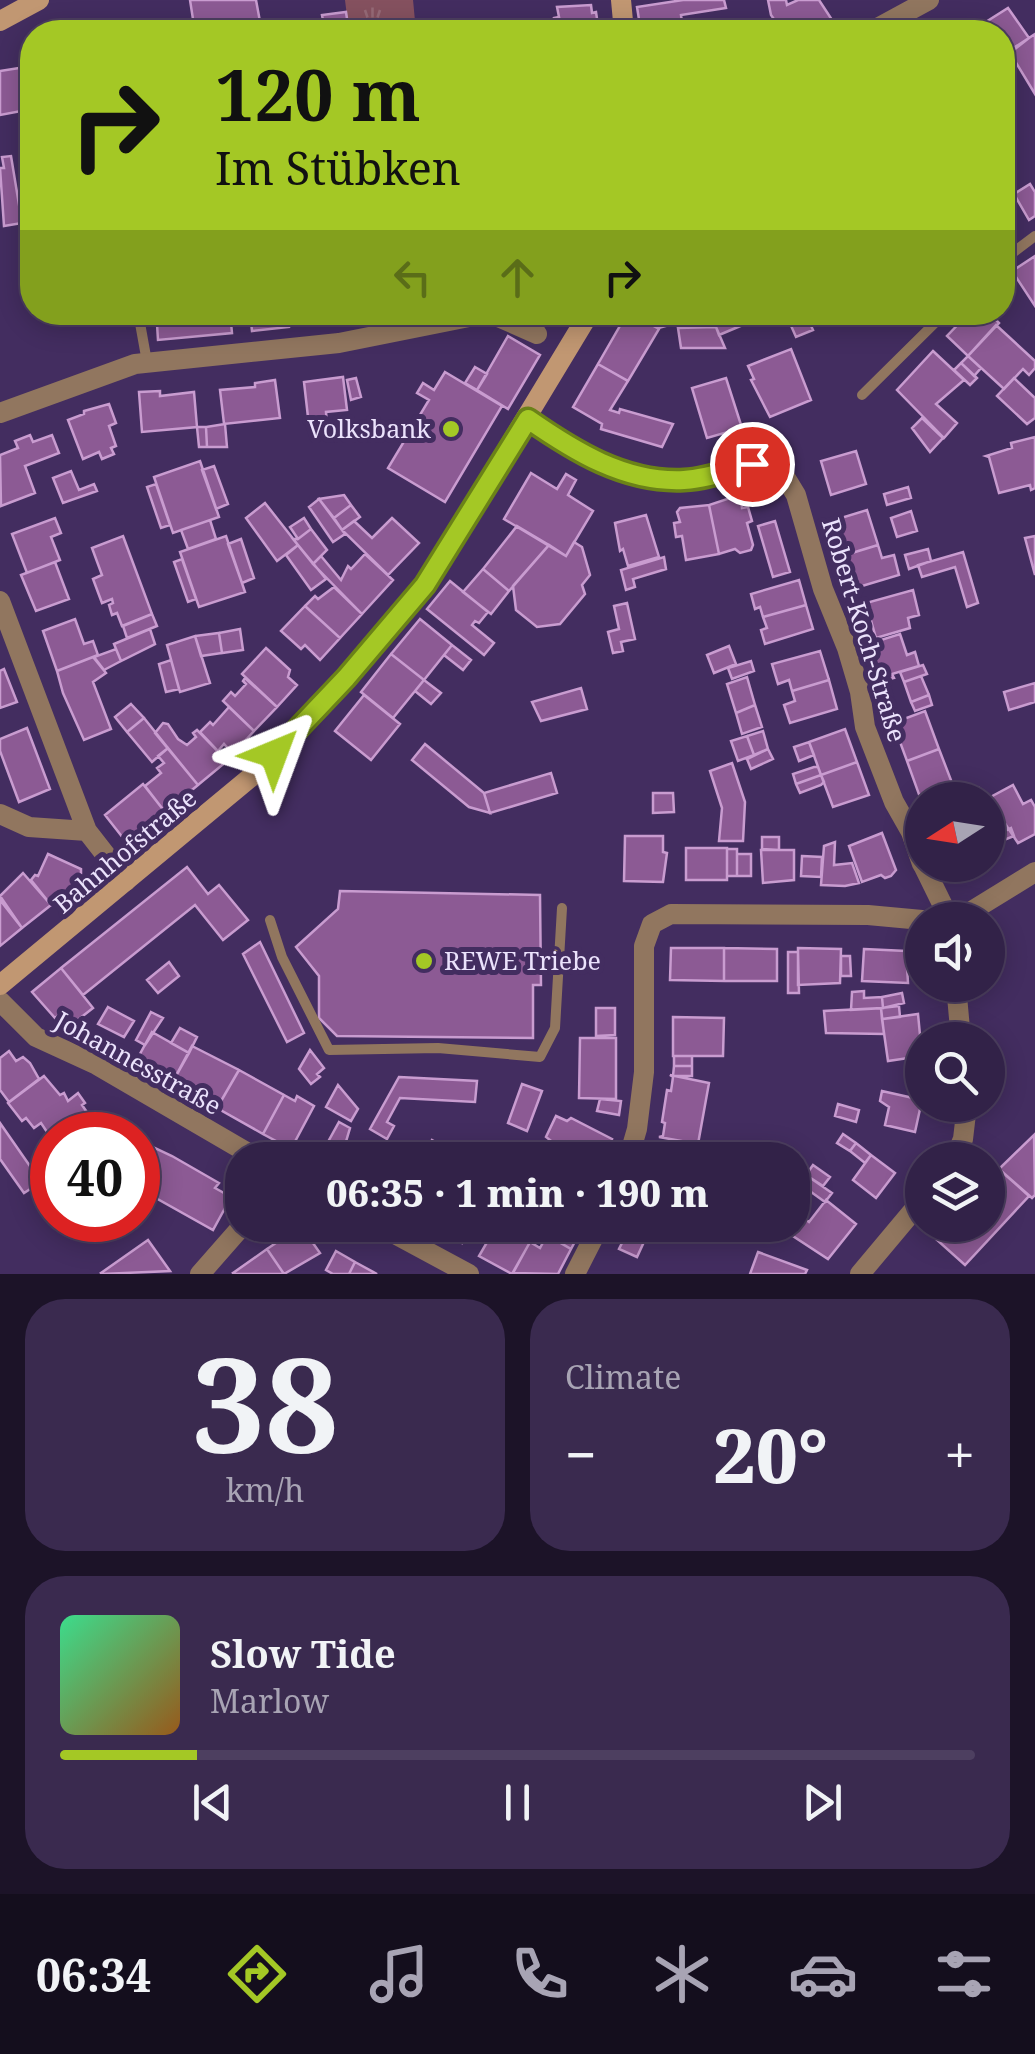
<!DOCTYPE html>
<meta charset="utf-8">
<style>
body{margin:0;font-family:"Noto Serif",serif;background:#3a2a4f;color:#f1f3f6;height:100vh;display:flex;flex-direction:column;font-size:38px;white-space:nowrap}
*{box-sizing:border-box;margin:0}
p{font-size:32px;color:#a8a4b4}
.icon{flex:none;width:55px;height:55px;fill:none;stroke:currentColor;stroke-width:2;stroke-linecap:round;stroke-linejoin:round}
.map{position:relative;height:1274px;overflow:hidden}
.sheet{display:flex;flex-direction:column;gap:25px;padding:25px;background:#1c1328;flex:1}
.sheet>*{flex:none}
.banner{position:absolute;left:20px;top:20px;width:995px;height:305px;border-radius:40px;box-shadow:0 5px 25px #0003,0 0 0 2px #4d3f60;background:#a4c825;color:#111;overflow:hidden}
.needle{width:65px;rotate:258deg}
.tools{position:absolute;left:905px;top:782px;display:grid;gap:20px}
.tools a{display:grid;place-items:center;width:100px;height:100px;border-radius:50%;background:#322248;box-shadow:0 5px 25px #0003,0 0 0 2px #4d3f60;font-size:50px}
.speed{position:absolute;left:30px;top:1112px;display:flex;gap:20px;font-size:50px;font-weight:700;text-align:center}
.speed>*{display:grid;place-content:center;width:130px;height:130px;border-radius:50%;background:#322248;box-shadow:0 5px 25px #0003,0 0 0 2px #4d3f60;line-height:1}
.speed .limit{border:15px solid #d22;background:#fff;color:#111}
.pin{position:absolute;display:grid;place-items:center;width:85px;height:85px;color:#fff;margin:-42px;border:5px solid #fff;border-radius:50%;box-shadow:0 2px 10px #0007}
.me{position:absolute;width:110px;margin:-55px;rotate:44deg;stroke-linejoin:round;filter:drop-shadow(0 0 8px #0008)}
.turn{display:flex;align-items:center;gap:35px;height:210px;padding:0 30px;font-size:45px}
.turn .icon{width:130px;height:130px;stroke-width:2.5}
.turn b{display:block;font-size:70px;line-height:85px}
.lanes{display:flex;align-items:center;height:95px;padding:0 30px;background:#0003;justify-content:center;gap:50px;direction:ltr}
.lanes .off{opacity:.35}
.big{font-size:75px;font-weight:800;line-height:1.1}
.sheet .card{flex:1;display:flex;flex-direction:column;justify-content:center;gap:15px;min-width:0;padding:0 35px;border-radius:40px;background:#3a2a4f}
.sheet .dial{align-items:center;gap:0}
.dial b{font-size:130px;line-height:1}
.song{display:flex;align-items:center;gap:30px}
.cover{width:120px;height:120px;border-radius:15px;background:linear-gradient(135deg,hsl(150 70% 55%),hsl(30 70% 35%))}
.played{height:10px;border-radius:5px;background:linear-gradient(90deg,#a4c825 15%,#4d3f60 15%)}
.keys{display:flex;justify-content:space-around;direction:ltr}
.heat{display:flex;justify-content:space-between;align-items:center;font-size:55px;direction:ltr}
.sheet .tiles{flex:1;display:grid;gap:25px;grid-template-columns:1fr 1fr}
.card:last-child{grid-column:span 2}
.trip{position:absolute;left:225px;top:1142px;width:585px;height:100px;border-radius:40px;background:#322248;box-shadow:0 5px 25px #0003,0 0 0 2px #4d3f60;font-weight:800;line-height:100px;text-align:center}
.dock{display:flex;height:160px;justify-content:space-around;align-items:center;background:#140e1d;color:#a8a4b4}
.dock .icon{width:70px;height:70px}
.dock .selected{color:#a4c825}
.dock b{font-size:45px;color:#f1f3f6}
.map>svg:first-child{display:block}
.park{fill:url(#park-tufts)}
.building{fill:#8c5a94;stroke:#c99cd0;stroke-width:2.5}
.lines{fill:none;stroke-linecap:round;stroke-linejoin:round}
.lane{stroke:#91765f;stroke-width:10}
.street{stroke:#91765f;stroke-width:20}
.secondary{stroke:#c19772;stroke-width:20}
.route-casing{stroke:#6b8218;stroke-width:25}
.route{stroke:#a4c825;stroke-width:18}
.poi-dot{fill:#a4c825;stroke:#432d60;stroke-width:4}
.labels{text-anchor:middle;stroke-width:10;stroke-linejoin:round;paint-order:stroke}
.poi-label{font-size:25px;fill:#ebe2fc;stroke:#432d60;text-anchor:end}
.street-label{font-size:25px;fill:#ebe2fc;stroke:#432d60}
</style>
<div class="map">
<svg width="1035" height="1274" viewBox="0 0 1035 1274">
<defs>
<pattern id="park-tufts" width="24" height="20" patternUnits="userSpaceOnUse" patternTransform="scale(2.5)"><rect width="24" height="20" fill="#85515f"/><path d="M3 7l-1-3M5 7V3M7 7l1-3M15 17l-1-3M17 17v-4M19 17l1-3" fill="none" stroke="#966a77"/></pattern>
</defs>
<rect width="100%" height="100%" fill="#432d60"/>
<path class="park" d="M345,0H413L416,32H349Z"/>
<path class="building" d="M190,0H256L261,27L228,32H195Z
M683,0H724L726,8L681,15L683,29L676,30L677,32H641L637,7Z
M768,0H786L787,5L798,0H819L836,26L828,32H783L771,15Z
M591,5L592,13L596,12L599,32H556L554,18L559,17L557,7Z
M1008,8L1029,38L1002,59V32H970Z
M346,12L349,32H325L322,15Z
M1035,34V94L1009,51Z
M32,66V109L0,115V71Z
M11,156L22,223L4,226L0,168H4L2,157Z
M1030,184L1035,192V216L1029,220L1014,194Z
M1035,256V306L1012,271Z
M144,312H230L232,333L158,340L157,324L145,325Z
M250,312H288L289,327L252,331Z
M319,312H359L360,320L321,325Z
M522,312H566L559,323L547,317L543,323Z
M628,312L659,329L628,381L598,364Z
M634,312H684L687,315L682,323L676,319L673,324L659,328Z
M720,312H746L750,322L719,335L712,316Z
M785,312H805L813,330L796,337Z
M970,312L999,315L995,319L999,323L968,356L947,336Z
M996,325L1035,361V368L1029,375L1023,369L1004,389L968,356Z
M716,327L725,348H681L678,328Z
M508,336L540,355L508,409L477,390Z
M791,349L811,400L770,417L751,380L754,379L748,366Z
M933,351L964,380L936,404L957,423L944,438L897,390Z
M968,356L981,368L974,376L961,363Z
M961,363L977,378L970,385L954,370Z
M598,364L628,381L610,410L619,413L620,409L673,424L662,447L601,429L602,424L573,407Z
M475,367L487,374L477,390L465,383Z
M445,372L502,406L445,502L388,468L429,400L417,393L423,383L434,390Z
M343,377L347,410L326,412L327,424L309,426L304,382Z
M356,378L361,397L351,400L347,380Z
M726,378L742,428L707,438L692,388Z
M1014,378L1035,398V418L1027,424L997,396Z
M275,380L280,418L224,424L220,390L255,387V383Z
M160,391V396L194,392L197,427L142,432L139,392Z
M109,404L116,423L109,426L116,446L111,448L114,454L102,459L99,452L83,459L68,420L84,414V411Z
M922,418L943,438L930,452L912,428Z
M225,424L227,447H207L206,427Z
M197,427H206L207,447H199Z
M30,435L33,442L52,435L59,453L25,466L35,493L1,506L0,455L18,448L15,441Z
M1035,437V488L1031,490L1030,485L999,493L989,457L986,456L1012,448L1011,443Z
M856,451L866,484L831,495L821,461Z
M200,461L219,517L173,533L154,477Z
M214,466L228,504L216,509L202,470Z
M71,471L79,490L94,484L97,491L63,503L53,478Z
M531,473L557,489L566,474L576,480L568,495L593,511L566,556L504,519Z
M156,484L170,525L161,528L147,487Z
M908,487L911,498L887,505L884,494Z
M344,495L351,505L334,518L319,499Z
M736,496L741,498L742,508L748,507L752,521L747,523L753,545L751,550L740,553L735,549L719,554L709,505Z
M319,499L345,534L333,542L309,507Z
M265,503L298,545L277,561L246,518Z
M351,505L360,517L342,530L334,518Z
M709,505L719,554L686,560L682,536L676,537L674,523L680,522L677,512L680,508Z
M867,510L878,545L842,556L834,540L836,533L831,521Z
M911,511L917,531L897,537L891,518Z
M646,515L659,557L628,566L623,549L620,551L615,523Z
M55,518L61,533L51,537L60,560L27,573L12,534Z
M304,518L311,529L298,539L290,527Z
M392,518L419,543L388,575L342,530L354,521L372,538Z
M210,520L216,539L188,549L181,530Z
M775,521L790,572L773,577L758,526Z
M517,526L549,545L509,591L483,569Z
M311,529L327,550L313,564L293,539H298Z
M123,536L152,614L122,626L117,613L112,615L109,605L113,603L112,599L102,603L93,579L102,575L92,548Z
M226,536L245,592L199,607L180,552Z
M1035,536V575L1025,538Z
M241,539L254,578L242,583L228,544Z
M574,542L582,547L590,575L582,585L585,594L560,624L537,627L516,610L513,586L549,545L566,556Z
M298,545L326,579L311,590L286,555Z
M878,545L882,558L894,555L899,575L852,589L846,579L848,574L842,556Z
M928,549L931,561L909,569L905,555Z
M963,552L978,603L967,607L955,567L922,577L918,565Z
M365,554L393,580L362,614L313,564L321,556L341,580L348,566L351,569Z
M664,557L666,569L633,579L635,587L626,590L621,570Z
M182,559L196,599L188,602L174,562Z
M55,562L69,599L36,611L21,575Z
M483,569L509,591L491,614L463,592Z
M799,580L806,605L763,617L760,607L755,609L751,594Z
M450,581L488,612L479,623L475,621L472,625L494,643L484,655L427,609Z
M334,587L362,614L340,638L305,606L315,596L318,599Z
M913,590L919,615L908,618L910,628L876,638L866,603Z
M627,603L635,639L621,642L623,651L613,653L608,632L619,629L614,606Z
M806,605L813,629L765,644L761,630L767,628L763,617Z
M305,606L340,638L320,660L305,645L301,649L281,631Z
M152,614L157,626L127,638L123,626Z
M75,619L84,644L93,641L98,655L57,671L43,631Z
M420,619L452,645L424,680L391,654Z
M150,629L155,644L121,661L114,644Z
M240,629L243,650L222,653L219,633Z
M219,633L222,653L201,656L195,636Z
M900,634L907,655L915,652L919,666L892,674L894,678L878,682L868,644Z
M195,636L210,683L180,692L167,645Z
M452,645L471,660L463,670L444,655Z
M729,646L736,664L714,673L707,655Z
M266,648L290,670L288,677L297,685L277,707L242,674Z
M116,649L121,661L104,670L94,657Z
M820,651L829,680L792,691L789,680L778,684L772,664Z
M391,654L424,680L393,718L361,692Z
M93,657L106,673L93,682L111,729L84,740L63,693L57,671Z
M171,660L179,689L166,692L159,664Z
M751,661L754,671L732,679L728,668Z
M923,665L927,674L904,682L900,672Z
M4,669L17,702L0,708V671Z
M921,676L929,695L911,702L904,682Z
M747,677L755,705L736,713L727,684Z
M245,678L277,707L254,731L223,701L231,692L235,696L246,684L243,681Z
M424,680L441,693L431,704L415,691Z
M829,680L837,709L790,723L784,705L795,701L792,691Z
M1035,683V702L1009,710L1004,692Z
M581,688L587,709L541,721L532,702Z
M364,695L400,724L371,760L335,731Z
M929,695L932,705L915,711L911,702Z
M131,704L144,718L127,732L115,717Z
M755,705L762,727L742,734L736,713Z
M229,707L254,731L233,754L224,744L218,751L200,732L210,722L213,725Z
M925,711L939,749L907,761L893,723Z
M144,718L168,748L152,762L127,732Z
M163,723L168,724L178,739L187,745L196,737L193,733L197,730L227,761L198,785L155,733Z
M27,728L50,789L19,802L0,751V739Z
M845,729L857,762L821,775L809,742Z
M763,731L768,749L754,755L747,736Z
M747,736L754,755L738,761L731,741Z
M809,742L814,755L799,761L794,747Z
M425,744L484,793L490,813L469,807L412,760Z
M168,748L198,785L165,812L145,786L161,773L157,768L164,763L158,756Z
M768,749L773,759L751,769L747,759Z
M939,749L954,788L921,800L907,761Z
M857,762L869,795L833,807L821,775Z
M732,763L745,802L743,841H719L722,808L710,771Z
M814,767H818L821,775L796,784L793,774Z
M551,773L557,793L490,813L484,793Z
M821,775L824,782L821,785L800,793L796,784Z
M143,784L165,812L127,843L105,815Z
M1013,785L1023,804L1031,800L1035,807V834L1018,843L1000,816L995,819L985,800Z
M962,788L964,794L979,788L984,800H939L938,797Z
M653,793H673L674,812L653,813Z
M991,811L995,819L1000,816L1007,830L1011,828L1014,836L994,844L988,829V813Z
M882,833L896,870L891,876L885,878L881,875L862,882L849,846Z
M625,836H663V852L667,853L663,882L624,881Z
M762,837H779V850L762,849Z
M835,842L834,865L852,863L859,883L845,886L821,885L824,846Z
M686,848H727V880H686Z
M727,849H737V876H727Z
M761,850H794V880L763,883Z
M48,854L81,869V881L51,905L31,880L35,875L38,876Z
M737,854H751V876H737Z
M802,856L822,857L821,877L801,876Z
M936,865H973L974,866L964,870L966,874L953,879L951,875L941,879Z
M187,867L208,894L219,885L248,920L223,940L195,905L83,995L61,968Z
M23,873L51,905L22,928L0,896Z
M340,891L540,895L541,985H533V1038L337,1036L319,1018V976L296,947L338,909Z
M0,900L22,928L0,946Z
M260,942L304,1033L287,1042L243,954Z
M671,948H724V981L670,980Z
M724,948L777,949V981H724Z
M798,948L841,949L840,983L798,985Z
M864,949L906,951L908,983L862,981Z
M788,952H798L799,993H788Z
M841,956H850L851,976H841Z
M169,962L179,976L158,993L147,980Z
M61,968L93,1008L70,1026L60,1014L55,1018L32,992Z
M864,991V998L882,997L883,1008L851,1010L852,992Z
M902,993L904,1003L883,1008L882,997Z
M899,1006L900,1017L882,1019L881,1008Z
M108,1007L134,1021L124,1037L98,1024Z
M596,1008H615V1035L596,1036Z
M881,1008L884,1034L826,1033L824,1011Z
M151,1012L163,1018L145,1045L136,1040Z
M918,1014L922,1056L888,1061L882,1019Z
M673,1017L724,1018L723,1056H673Z
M180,1028L197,1037L189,1053L171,1043Z
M152,1032L189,1053L172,1083L135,1063Z
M580,1038H616V1099L579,1098Z
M192,1046L239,1070L217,1108L172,1083Z
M310,1050L324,1068L317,1074L320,1077L311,1084L299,1069Z
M9,1051L16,1061L23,1057L30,1063L39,1079L9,1102L0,1090V1058Z
M674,1056H692V1066H674Z
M674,1066H692V1076H673Z
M239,1070L284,1095L263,1134L217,1108Z
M670,1075L709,1083L698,1144L659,1137L663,1136L665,1123L662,1122L667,1090L671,1091L673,1077Z
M44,1076L60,1095L64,1093L68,1101L78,1093L85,1103L82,1105L91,1118L67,1135H55L51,1129L47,1132L41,1123L34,1128L26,1118L22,1121L8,1103Z
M399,1077L477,1081L475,1102L400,1098L387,1122L394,1126L387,1139L370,1129Z
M522,1084L542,1091L527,1131L508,1123Z
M338,1085L358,1109L351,1121L326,1107Z
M882,1091L922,1100L915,1132L885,1125L889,1107L880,1101Z
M284,1095L295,1101L297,1096L314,1106L291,1149L263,1134Z
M600,1099L621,1101L619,1115L597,1111Z
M838,1104L859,1110L856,1122L835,1116Z
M556,1116L567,1121L571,1118L612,1139L602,1160H551L559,1147L546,1137Z
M339,1122L350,1128L345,1145L357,1152L353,1160H318Z
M0,1123L41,1182L24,1193L0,1159Z
M843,1134L856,1143L850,1151L837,1143Z
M1034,1135L1035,1195L1032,1198L999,1169Z
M432,1140L466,1159L467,1160H421Z
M856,1143L871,1155L865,1163L850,1151Z
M138,1145L150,1152L153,1147L172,1156L219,1183L215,1188L231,1197L213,1230L138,1188Z
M360,1147L385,1160H353Z
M472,1147L495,1160L466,1159Z
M713,1147L730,1156L728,1160H706Z
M871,1155L895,1173L876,1198L853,1180Z
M813,1165L830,1177L823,1186L806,1175Z
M1001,1171L1029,1196L965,1265L937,1240L951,1225H988V1185Z
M806,1175L832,1193L825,1202L800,1184Z
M826,1200L856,1224L828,1259L776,1225H792V1209L809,1222Z
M430,1225H471L462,1243Z
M497,1225H516L534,1235L512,1274L479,1256Z
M559,1225H568L580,1232L571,1249L552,1238Z
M631,1225L649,1231L637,1257L619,1249Z
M301,1226L320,1253L284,1274L267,1249Z
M547,1235L571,1249L558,1274L513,1273L530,1242L540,1248Z
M148,1240L170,1271L102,1274L101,1273Z
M267,1249L284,1274H234L233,1273Z
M336,1251L355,1262L349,1274H333L326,1270Z
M758,1252L807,1270L805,1274H750Z
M355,1262L377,1274H349Z"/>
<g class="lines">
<path class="lane" d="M1002,261L1035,236
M138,312L147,362
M862,395L946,312
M270,920L282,957L329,1050L438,1048L540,1057L555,1028L562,908"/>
<path class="street" d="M870,32L929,0
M0,413L135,364L339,343L489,313L537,334
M527,419C574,451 627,484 686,480C719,477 746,459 779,467L796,495L823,589L847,648L860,692L865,727L894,802L911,832L922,864
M0,601L87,831L126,881
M0,814L29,827L87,831
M923,865L950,920
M957,920L1035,872
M956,985L961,1040
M0,1001L36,1037L97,1065L260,1160
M628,1160L637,1129L644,1072V946L652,924L671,914L868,915L922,920
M954,1160L963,1139L967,1105
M378,1225L469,1274
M200,1274L243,1225
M575,1274L600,1225
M860,1274L922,1200"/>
<path class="secondary" d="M621,0L624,32
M0,21L39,0
M0,985L251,777L346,678L425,585L590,312"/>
</g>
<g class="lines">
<defs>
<path id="route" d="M274,754L346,678L425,585L528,419C574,451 625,483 684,480C707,479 730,470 752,464"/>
</defs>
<use href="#route" class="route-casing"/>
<use href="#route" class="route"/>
</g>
<g class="poi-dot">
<circle cx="451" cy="429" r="10"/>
<circle cx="424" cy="961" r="10"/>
</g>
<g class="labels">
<g class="poi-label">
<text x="431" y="438">Volksbank</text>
<text x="444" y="970" text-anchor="start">REWE Triebe</text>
</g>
<g class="street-label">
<text transform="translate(864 630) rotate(73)" y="9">Robert-Koch-Straße</text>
<text transform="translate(125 851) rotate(-40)" y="9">Bahnhofstraße</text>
<text transform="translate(138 1063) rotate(29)" y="9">Johannesstraße</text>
</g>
</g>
</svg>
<div class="tools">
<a><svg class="needle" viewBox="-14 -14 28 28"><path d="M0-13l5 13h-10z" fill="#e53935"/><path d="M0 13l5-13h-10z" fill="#a8a4b4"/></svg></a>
<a><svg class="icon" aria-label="sound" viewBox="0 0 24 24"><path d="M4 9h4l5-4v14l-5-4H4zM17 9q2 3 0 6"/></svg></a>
<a><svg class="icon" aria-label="search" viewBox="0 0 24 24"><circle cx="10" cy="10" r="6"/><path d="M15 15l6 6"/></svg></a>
<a><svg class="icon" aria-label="layers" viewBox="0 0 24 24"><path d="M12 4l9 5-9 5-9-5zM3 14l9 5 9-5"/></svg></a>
</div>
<div class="speed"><div class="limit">40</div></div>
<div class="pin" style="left:752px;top:464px;background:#d93025"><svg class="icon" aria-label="arrive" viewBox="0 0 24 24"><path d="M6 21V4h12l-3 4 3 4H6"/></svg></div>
<svg class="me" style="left:274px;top:754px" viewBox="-20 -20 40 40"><path d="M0-17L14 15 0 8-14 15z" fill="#a4c825" stroke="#fff" stroke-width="4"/></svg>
<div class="trip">06:35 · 1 min · 190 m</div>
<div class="banner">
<div class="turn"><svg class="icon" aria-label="right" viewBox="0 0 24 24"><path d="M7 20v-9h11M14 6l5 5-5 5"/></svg><div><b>120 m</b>Im Stübken</div></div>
<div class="lanes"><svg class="icon off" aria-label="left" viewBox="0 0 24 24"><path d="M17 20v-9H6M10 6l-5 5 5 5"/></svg><svg class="icon off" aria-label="ahead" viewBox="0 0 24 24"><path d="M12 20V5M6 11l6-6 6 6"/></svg><svg class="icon" aria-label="right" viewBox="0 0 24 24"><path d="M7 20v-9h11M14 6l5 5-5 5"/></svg></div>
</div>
</div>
<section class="sheet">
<div class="tiles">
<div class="card dial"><b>38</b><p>km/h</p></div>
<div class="card"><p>Climate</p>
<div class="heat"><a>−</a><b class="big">20°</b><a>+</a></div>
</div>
<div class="card">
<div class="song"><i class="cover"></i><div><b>Slow Tide</b><p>Marlow</p></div></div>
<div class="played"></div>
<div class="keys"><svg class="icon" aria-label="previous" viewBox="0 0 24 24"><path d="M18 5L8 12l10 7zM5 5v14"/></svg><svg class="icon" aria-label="pause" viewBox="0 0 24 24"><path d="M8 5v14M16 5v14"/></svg><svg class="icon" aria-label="next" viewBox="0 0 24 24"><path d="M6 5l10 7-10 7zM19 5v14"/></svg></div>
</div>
</div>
</section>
<nav class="dock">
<b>06:34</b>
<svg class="icon selected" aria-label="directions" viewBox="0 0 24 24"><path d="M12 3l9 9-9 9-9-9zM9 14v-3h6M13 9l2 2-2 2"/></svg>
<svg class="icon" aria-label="music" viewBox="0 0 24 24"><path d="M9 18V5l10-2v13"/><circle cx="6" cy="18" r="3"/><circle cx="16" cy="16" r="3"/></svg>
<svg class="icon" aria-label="phone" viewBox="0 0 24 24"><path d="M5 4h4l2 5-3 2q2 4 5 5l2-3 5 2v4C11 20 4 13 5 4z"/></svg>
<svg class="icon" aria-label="climate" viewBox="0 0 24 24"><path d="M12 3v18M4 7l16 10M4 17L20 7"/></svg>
<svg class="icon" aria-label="car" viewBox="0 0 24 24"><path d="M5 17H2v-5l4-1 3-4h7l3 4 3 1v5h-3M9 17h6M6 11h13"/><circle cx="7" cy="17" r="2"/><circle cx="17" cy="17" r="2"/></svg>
<svg class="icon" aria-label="filters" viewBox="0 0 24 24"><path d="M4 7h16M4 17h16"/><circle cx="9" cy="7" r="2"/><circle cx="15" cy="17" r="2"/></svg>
</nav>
